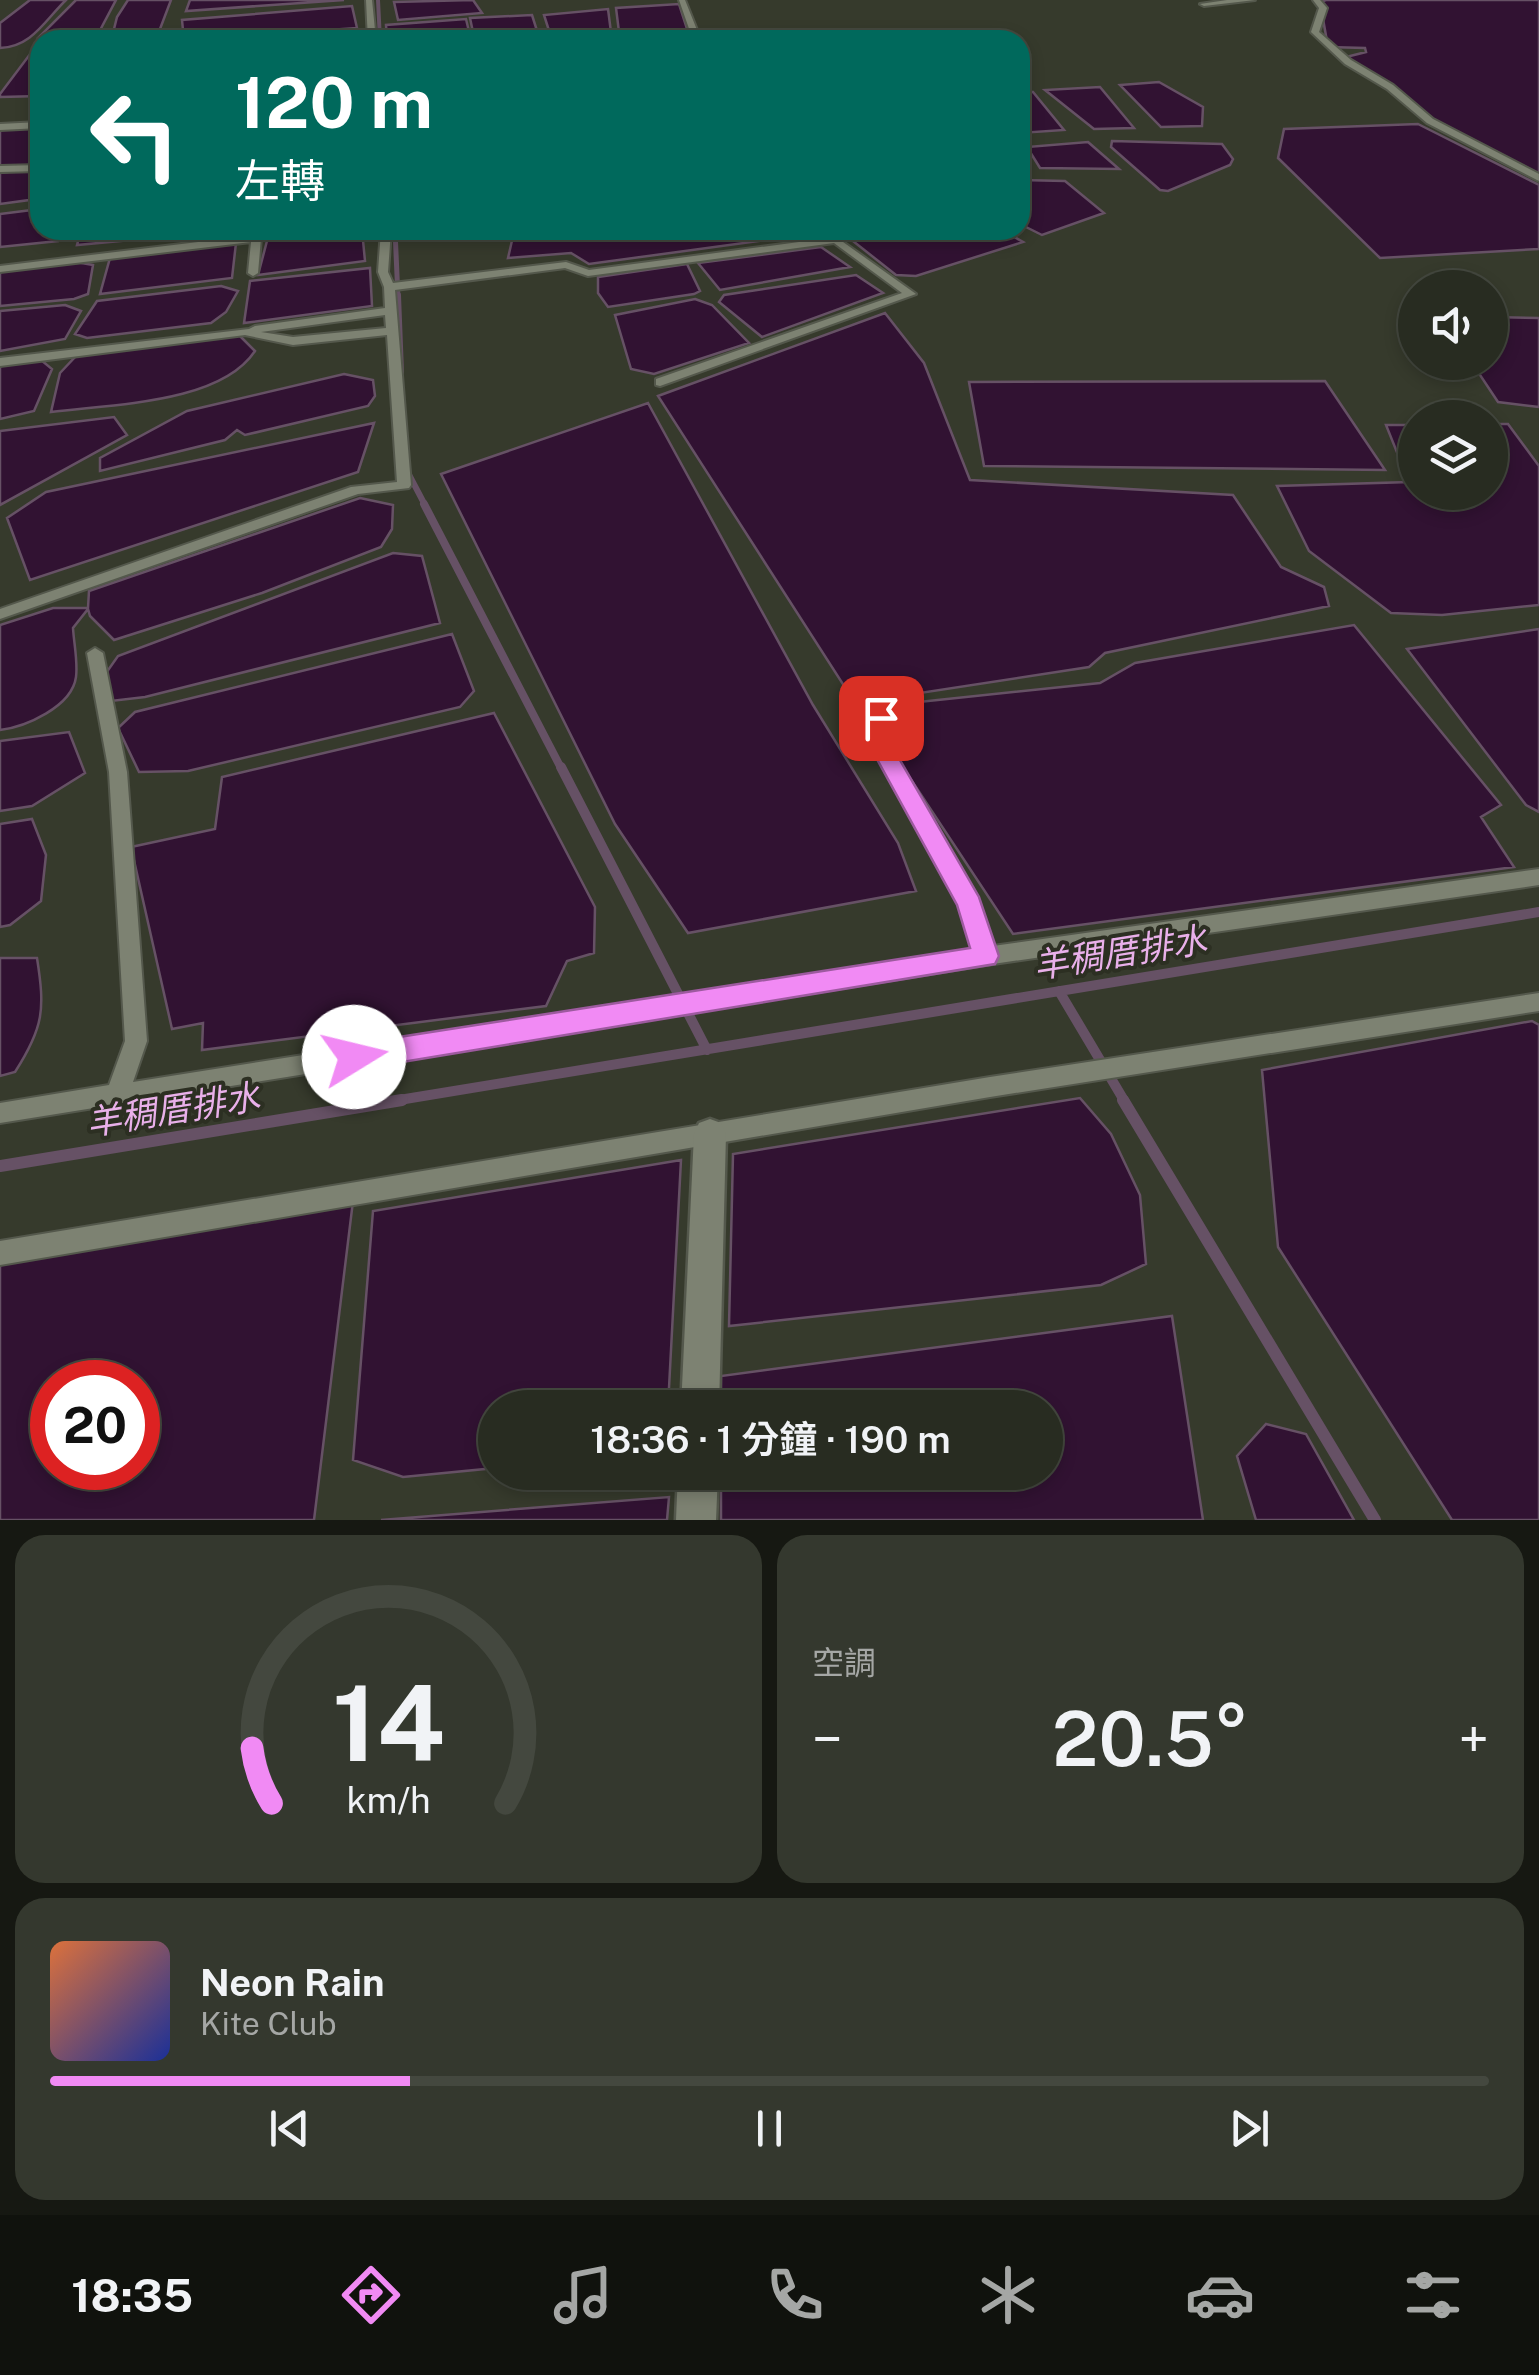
<!DOCTYPE html>
<html lang="zh-TW">
<meta charset="utf-8">
<style>
body{margin:0;font-family:"Public Sans","Noto Sans TC",sans-serif;background:#34382e;color:#f1f3f6;height:100vh;display:flex;flex-direction:column;font-size:38px;white-space:nowrap}
*{box-sizing:border-box;margin:0}
p{font-size:32px;color:#a5a7a5}
.icon{flex:none;width:55px;height:55px;fill:none;stroke:currentColor;stroke-width:2;stroke-linecap:round;stroke-linejoin:round}
.map{position:relative;height:1520px;overflow:hidden}
.side{display:flex;flex-direction:column;gap:15px;padding:15px;background:#161812;flex:1}
.side>*{flex:none}
.banner{position:absolute;left:30px;top:30px;width:1000px;height:210px;border-radius:30px;box-shadow:0 5px 15px #0003,0 0 0 2px #44483f;background:#00695c;color:#fff;overflow:hidden}
.buttons{position:absolute;left:1398px;top:270px;display:grid;gap:20px}
.buttons a{display:grid;place-items:center;width:110px;height:110px;border-radius:50%;background:#282c21;box-shadow:0 5px 15px #0003,0 0 0 2px #44483f;font-size:50px}
.speed{position:absolute;left:30px;top:1360px;display:flex;gap:20px;font-size:50px;font-weight:700;text-align:center}
.speed>*{display:grid;place-content:center;width:130px;height:130px;border-radius:50%;background:#282c21;box-shadow:0 5px 15px #0003,0 0 0 2px #44483f;line-height:1}
.speed .limit{border:15px solid #d22;background:#fff;color:#111}
.pin{position:absolute;display:grid;place-items:center;width:85px;height:85px;color:#fff;margin:-42px;border-radius:20px;box-shadow:0 5px 15px #0006}
.me{position:absolute;width:110px;margin:-55px;rotate:81deg;stroke-linejoin:round;filter:drop-shadow(0 0 8px #0008)}
.turn{display:flex;align-items:center;gap:35px;height:210px;padding:0 40px;font-size:45px}
.turn .icon{width:130px;height:130px;stroke-width:2.5}
.turn b{display:block;font-size:70px;line-height:85px}
.big{font-size:75px;font-weight:600;line-height:1.1}
.side .card{flex:1;display:flex;flex-direction:column;justify-content:center;gap:15px;min-width:0;padding:0 35px;border-radius:30px;background:#34382e}
.side .dial{align-items:center;gap:0}
.dial svg{height:260px;overflow:visible;fill:none;stroke:#44483f;stroke-width:7;stroke-linecap:round;text-anchor:middle}
.dial text{fill:#f1f3f6;stroke:none}
.song{display:flex;align-items:center;gap:30px}
.cover{width:120px;height:120px;border-radius:15px;background:linear-gradient(135deg,hsl(20 70% 55%),hsl(230 70% 35%))}
.played{height:10px;border-radius:5px;background:linear-gradient(90deg,#f18af4 25%,#44483f 25%)}
.keys{display:flex;justify-content:space-around;direction:ltr}
.heat{display:flex;justify-content:space-between;align-items:center;font-size:55px;direction:ltr}
.side .tiles{flex:1;display:grid;gap:15px;grid-template-columns:1fr 1fr}
.card:last-child{grid-column:span 2}
.trip{position:absolute;left:478px;top:1390px;width:585px;height:100px;border-radius:50px;background:#282c21;box-shadow:0 5px 15px #0003,0 0 0 2px #44483f;font-weight:600;line-height:100px;text-align:center}
.menu{display:flex;height:160px;justify-content:space-around;align-items:center;background:#10120d;color:#a5a7a5}
.menu .icon{width:70px;height:70px}
.menu .current{color:#f18af4}
.menu b{font-size:45px;color:#f1f3f6}
.map>svg:first-child{display:block}
.water{fill:#311232;stroke:#665165;stroke-width:2.5;fill-rule:evenodd}
.lines{fill:none;stroke-linecap:round;stroke-linejoin:round}
.stream-far5{stroke:#665165;stroke-width:4}
.stream-far4{stroke:#665165;stroke-width:5}
.stream-far3{stroke:#665165;stroke-width:6}
.stream-far2{stroke:#665165;stroke-width:8}
.stream-far1{stroke:#665165;stroke-width:10}
.stream{stroke:#665165;stroke-width:12}
.lane-casing{stroke:#54584c;stroke-width:4}
.street-casing{stroke:#54584c;stroke-width:5}
.lane{fill:#7d8272;fill-rule:evenodd}
.street{fill:#7d8272;fill-rule:evenodd}
.route{fill:#f18af4;stroke:#9d5a9f;stroke-width:2.5}
.labels{text-anchor:middle;stroke-width:8;stroke-linejoin:round;paint-order:stroke}
.near-water-label{font-size:35px;font-style:italic;fill:#e9b0ea;stroke:#2c2f22}
</style>
<div class="map">
<svg width="1539" height="1520" viewBox="0 0 1539 1520">
<rect width="100%" height="100%" fill="#363a2c"/>
<path class="water" d="M30,0H66C45,20 32,47 0,48V23Z
M76,0H116L98,34L39,37Z
M128,0H171L160,29L113,33L117,17Z
M190,0H344L186,11Z
M473,0L482,13L398,20L394,2Z
M1326,0H1539V179L1430,123L1399,96L1342,58L1366,52L1365,48L1328,47L1320,2Z
M679,4L690,38L620,40L616,8Z
M352,6L357,28L184,40L182,20Z
M608,9L612,40H552L544,15Z
M532,15L539,37H474L470,18Z
M466,19L471,40H387L386,25Z
M40,41V96L0,97V94Z
M1159,82L1203,107L1202,126L1161,127L1120,85Z
M1100,87L1134,128L1094,129L1045,90Z
M1020,92H1033L1064,130L1020,133Z
M1418,124L1539,185V249L1380,258L1278,158L1284,129Z
M40,127V149L30,165L0,166V129Z
M1112,141L1222,144L1233,159L1230,165L1168,191L1160,190L1111,147Z
M1088,142L1119,169L1040,168L1027,147Z
M38,168L29,200L0,204V173Z
M1020,180L1065,181L1104,213L1042,235L1020,224Z
M40,209V230H61L58,241L0,247V214Z
M81,230H238L77,245Z
M334,230H362L365,261L258,275L267,241Z
M546,230H798L803,235L589,264L571,253L508,258L514,232Z
M839,230H1002L1023,242L916,276L896,275Z
M236,243L232,278L100,294L110,258Z
M821,247L850,267L720,290L698,263Z
M76,262L93,265L88,294L74,299L0,306V272Z
M687,264L700,291L694,294L608,307L598,293V277Z
M370,268L372,306L244,323L250,281Z
M856,275L883,293L762,337L719,302L724,295Z
M221,286L238,291L226,312L211,323L87,338L75,334L97,301Z
M695,299L712,305L749,343L654,374L631,369L615,315Z
M65,305L81,311L65,339L0,351V311Z
M885,313L924,363L970,480L1233,495L1281,567L1324,587L1329,606L1105,653L1089,667L855,703L658,396Z
M1490,317L1539,318V407L1498,402L1472,363L1490,362Z
M238,334L255,351C220,404 111,404 51,412L60,373L78,354Z
M41,360L52,369L34,411L0,419V365Z
M344,374L373,380L375,396L368,406L245,435L237,430L225,440L100,471V458L187,411Z
M1325,381L1385,470L984,466L969,382Z
M648,403L813,705L898,843L916,891L688,933L615,824L441,474Z
M114,417L127,435L0,505V431Z
M374,423L358,472L30,580L7,518L46,492Z
M1490,424H1508L1539,466V605L1442,615L1391,613L1309,551L1277,486L1409,482L1386,425H1415V492H1490Z
M360,498L393,505L392,529L381,547L262,593L114,640L90,616L88,609L73,628C74,644 78,662 76,677C72,707 25,727 0,730V625L53,608H88L89,591Z
M393,553L422,556L440,623L145,697L111,701L99,683L118,656Z
M1354,625L1501,805L1481,817L1514,867L1013,934L873,722L900,704L1100,683L1135,663Z
M1539,629V812L1526,805L1407,649Z
M452,634L474,691L460,707L188,771L139,772L118,728L135,712Z
M494,713L595,907L594,953L567,961L546,1006L202,1050L203,1023L172,1029L131,847L215,829L222,777Z
M69,732L85,773L32,806L0,811V741Z
M32,819L46,855L41,901L10,925L0,927V824Z
M0,958H37C45,1009 44,1027 15,1072L0,1076Z
M1532,1021L1539,1025V1520H1452L1278,1247L1262,1070Z
M1080,1098L1111,1134L1140,1195L1146,1264L1101,1285L729,1326L733,1154Z
M681,1160L668,1407L495,1408V1468L403,1477L353,1460L373,1211Z
M353,1201L314,1520H0V1265ZM52,1382H138V1468H52Z
M1172,1316L1203,1520H721V1473L1045,1472V1408L721,1407V1376Z
M1266,1424L1306,1434L1354,1520H1256L1237,1456Z
M669,1497L667,1520H381Z"/>
<g class="lines">
<path class="stream-far5" d="M378,0L380,40"/>
<path class="stream-far4" d="M395,230L398,298"/>
<path class="stream-far3" d="M398,295L401,372
M405,467L426,507"/>
<path class="stream-far2" d="M424,504L562,770"/>
<path class="stream-far1" d="M561,767L707,1050
M1059,991L1125,1102
M387,1102L1539,912"/>
<path class="stream" d="M1123,1100L1375,1520
M0,1166L402,1100"/>
<defs>
<path id="lane" d="M366,0H372L376,40H368Z
M679,0H685L701,40H693Z
M1227,0H1255L1204,6L1200,4Z
M1313,0H1320L1327,8L1319,32L1351,60L1393,85L1433,119L1539,174V181L1427,123L1387,89L1345,64L1311,32L1319,8Z
M40,122V128L0,130V124Z
M40,165V171L0,172V166Z
M381,230H391L388,272L393,283L566,262L589,270L836,237L916,294L660,386L656,385V379L902,293L834,243L588,276L565,268L395,290L411,485L409,488L358,494L0,619V609L351,487L397,482L387,335L293,345L245,335L0,366V358L249,329L255,326L385,308L384,287L378,272ZM385,315L386,328L293,337L261,332Z
M256,235L261,238L258,273L253,276L248,273L251,242L0,272V266Z
M95,648L103,653L127,772L147,1041L133,1082L974,949L961,905L869,741L873,719L881,713L889,719L887,741L977,898L993,946L1539,869V885L986,965L0,1123V1103L109,1085L125,1041L109,772L87,653Z
M1539,993V1011L990,1097L0,1265V1241L990,1077Z"/>
<path id="street" d="M710,1119L721,1123L726,1134L719,1408H681L694,1134L699,1123Z
M678,1472H718L716,1520H676Z"/>
</defs>
<use href="#lane" class="lane-casing"/>
<use href="#street" class="street-casing"/>
<use href="#lane" class="lane"/>
<use href="#street" class="street"/>
</g>
<path class="route" d="M881,711L892,718L889,741L979,897L999,956L995,964L354,1070L344,1066L339,1057L344,1048L354,1044L970,948L957,905L867,741L870,718Z"/>
<g class="labels">
<g class="near-water-label">
<text transform="translate(1120 953) rotate(-9)" y="12">羊稠厝排水</text>
<text transform="translate(173 1110) rotate(-9)" y="12">羊稠厝排水</text>
</g>
</g>
</svg>
<div class="buttons">
<a><svg class="icon" aria-label="sound" viewBox="0 0 24 24"><path d="M4 9h4l5-4v14l-5-4H4zM17 9q2 3 0 6"/></svg></a>
<a><svg class="icon" aria-label="layers" viewBox="0 0 24 24"><path d="M12 4l9 5-9 5-9-5zM3 14l9 5 9-5"/></svg></a>
</div>
<div class="speed"><div class="limit">20</div></div>
<div class="pin" style="left:881px;top:718px;background:#d93025"><svg class="icon" aria-label="arrive" viewBox="0 0 24 24"><path d="M6 21V4h12l-3 4 3 4H6"/></svg></div>
<svg class="me" style="left:354px;top:1057px" viewBox="-20 -20 40 40"><circle r="19" fill="#fff"/><path d="M0-13L10 11 0 6-10 11z" fill="#f18af4"/></svg>
<div class="trip">18:36 · 1 分鐘 · 190 m</div>
<div class="banner">
<div class="turn"><svg class="icon" aria-label="left" viewBox="0 0 24 24"><path d="M17 20v-9H6M10 6l-5 5 5 5"/></svg><div><b>120 m</b>左轉</div></div>
</div>
</div>
<section class="side">
<div class="tiles">
<div class="card dial"><svg viewBox="0 0 100 80">
<path d="M14 69A42 42 0 1 1 86 69"/>
<path d="M14 69A42 42 0 0 1 8 52" stroke="#f18af4"/>
<text x="50" y="56" font-size="32" font-weight="700">14</text>
<text x="50" y="72" font-size="11">km/h</text>
</svg></div>
<div class="card"><p>空調</p>
<div class="heat"><a>−</a><b class="big">20.5°</b><a>+</a></div>
</div>
<div class="card">
<div class="song"><i class="cover"></i><div><b>Neon Rain</b><p>Kite Club</p></div></div>
<div class="played"></div>
<div class="keys"><svg class="icon" aria-label="previous" viewBox="0 0 24 24"><path d="M18 5L8 12l10 7zM5 5v14"/></svg><svg class="icon" aria-label="pause" viewBox="0 0 24 24"><path d="M8 5v14M16 5v14"/></svg><svg class="icon" aria-label="next" viewBox="0 0 24 24"><path d="M6 5l10 7-10 7zM19 5v14"/></svg></div>
</div>
</div>
</section>
<nav class="menu">
<b>18:35</b>
<svg class="icon current" aria-label="directions" viewBox="0 0 24 24"><path d="M12 3l9 9-9 9-9-9zM9 14v-3h6M13 9l2 2-2 2"/></svg>
<svg class="icon" aria-label="music" viewBox="0 0 24 24"><path d="M9 18V5l10-2v13"/><circle cx="6" cy="18" r="3"/><circle cx="16" cy="16" r="3"/></svg>
<svg class="icon" aria-label="phone" viewBox="0 0 24 24"><path d="M5 4h4l2 5-3 2q2 4 5 5l2-3 5 2v4C11 20 4 13 5 4z"/></svg>
<svg class="icon" aria-label="climate" viewBox="0 0 24 24"><path d="M12 3v18M4 7l16 10M4 17L20 7"/></svg>
<svg class="icon" aria-label="car" viewBox="0 0 24 24"><path d="M5 17H2v-5l4-1 3-4h7l3 4 3 1v5h-3M9 17h6M6 11h13"/><circle cx="7" cy="17" r="2"/><circle cx="17" cy="17" r="2"/></svg>
<svg class="icon" aria-label="filters" viewBox="0 0 24 24"><path d="M4 7h16M4 17h16"/><circle cx="9" cy="7" r="2"/><circle cx="15" cy="17" r="2"/></svg>
</nav>
